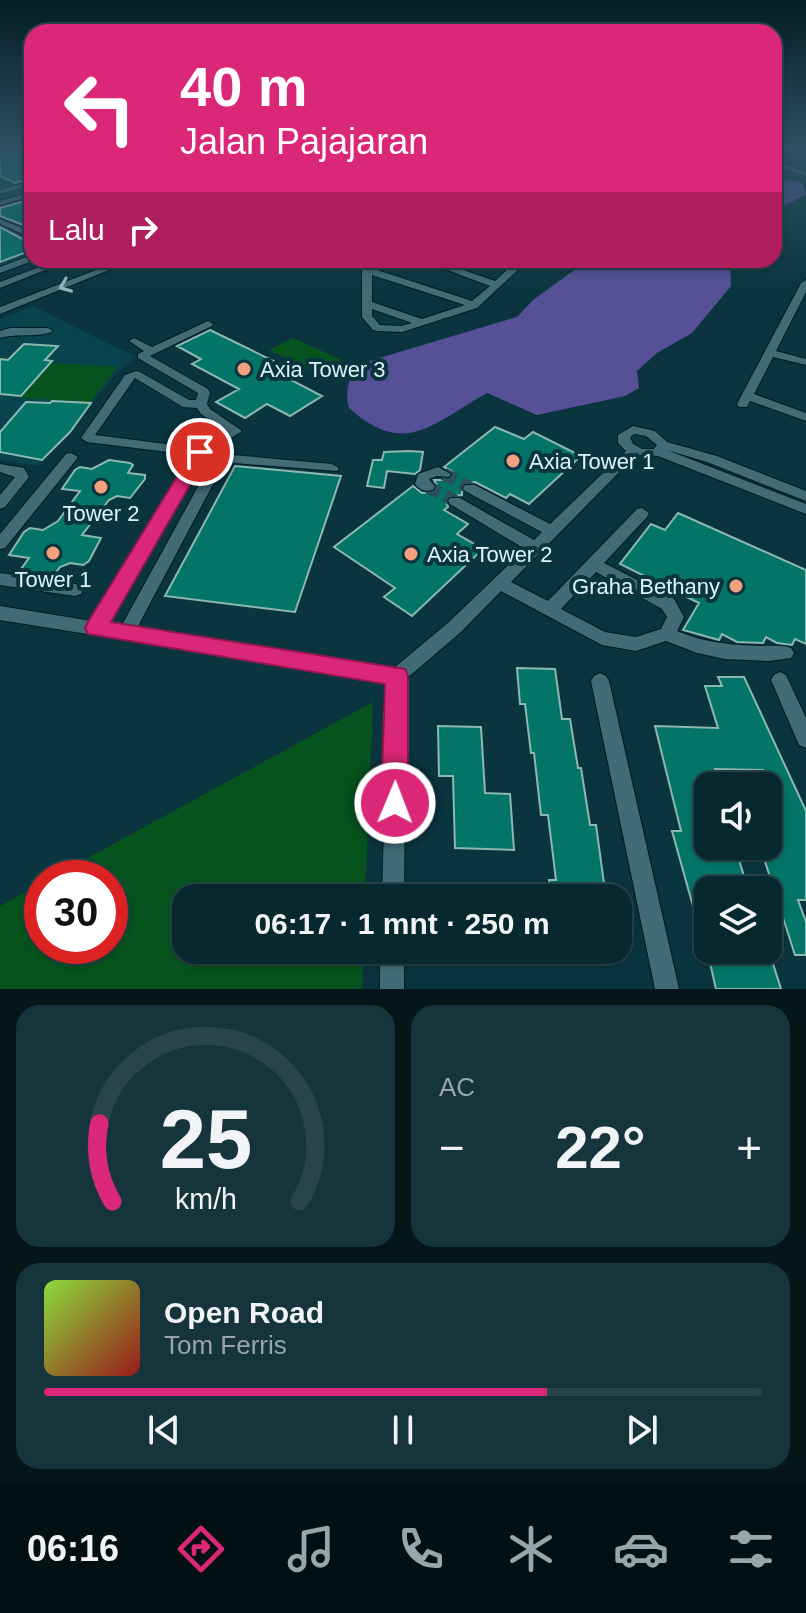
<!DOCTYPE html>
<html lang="id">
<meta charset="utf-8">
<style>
body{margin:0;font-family:Arial,sans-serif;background:#16343b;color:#f1f3f6;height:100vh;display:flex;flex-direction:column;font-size:30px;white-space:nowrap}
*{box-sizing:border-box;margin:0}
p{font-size:26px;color:#98a6aa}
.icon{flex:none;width:44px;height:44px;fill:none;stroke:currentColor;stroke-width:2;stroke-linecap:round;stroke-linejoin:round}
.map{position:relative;height:989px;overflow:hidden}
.side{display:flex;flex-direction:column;gap:16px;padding:16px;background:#04161a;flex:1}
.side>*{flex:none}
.top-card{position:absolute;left:24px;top:24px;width:758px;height:244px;border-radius:24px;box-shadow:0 2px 6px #0004,0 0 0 2px #29444b;background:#db2777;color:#fff;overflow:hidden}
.tools{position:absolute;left:694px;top:772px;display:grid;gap:16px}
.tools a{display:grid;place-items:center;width:88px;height:88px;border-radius:16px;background:#08282f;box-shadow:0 2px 6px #0004,0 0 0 2px #29444b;font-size:40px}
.speed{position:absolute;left:24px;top:860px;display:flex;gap:16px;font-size:40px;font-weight:700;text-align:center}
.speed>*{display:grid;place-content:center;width:104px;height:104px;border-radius:50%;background:#08282f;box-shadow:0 2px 6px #0004,0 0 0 2px #29444b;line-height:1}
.speed .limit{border:12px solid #d22;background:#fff;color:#111}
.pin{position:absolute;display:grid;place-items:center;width:68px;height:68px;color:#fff;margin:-34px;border:4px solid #fff;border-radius:50%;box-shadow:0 2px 8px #0007}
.me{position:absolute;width:88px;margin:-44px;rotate:1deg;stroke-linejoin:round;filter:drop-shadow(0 0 6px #0008)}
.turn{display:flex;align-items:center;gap:28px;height:168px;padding:0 24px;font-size:36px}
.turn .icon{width:104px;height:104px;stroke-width:2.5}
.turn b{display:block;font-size:56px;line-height:68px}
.then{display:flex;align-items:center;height:76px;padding:0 24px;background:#0003;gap:16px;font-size:30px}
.big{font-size:60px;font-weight:700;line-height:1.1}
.side .tile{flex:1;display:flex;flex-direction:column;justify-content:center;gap:12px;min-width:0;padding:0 28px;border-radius:24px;background:#16343b}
.side .dial{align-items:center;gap:0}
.dial svg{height:208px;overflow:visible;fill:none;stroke:#29444b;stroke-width:7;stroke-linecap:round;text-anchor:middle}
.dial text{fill:#f1f3f6;stroke:none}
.song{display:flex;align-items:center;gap:24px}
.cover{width:96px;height:96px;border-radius:12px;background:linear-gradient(135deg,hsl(90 70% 55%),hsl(0 70% 35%))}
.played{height:8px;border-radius:4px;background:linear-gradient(90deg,#db2777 70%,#29444b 70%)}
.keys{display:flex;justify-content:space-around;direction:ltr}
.heat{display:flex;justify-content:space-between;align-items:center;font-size:44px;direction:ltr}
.side .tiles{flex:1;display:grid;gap:16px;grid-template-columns:1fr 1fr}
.tile:last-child{grid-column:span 2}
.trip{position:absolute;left:172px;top:884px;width:460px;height:80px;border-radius:24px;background:#08282f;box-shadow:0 2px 6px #0004,0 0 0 2px #29444b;font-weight:700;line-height:80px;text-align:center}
.dock{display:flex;height:128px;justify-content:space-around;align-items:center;background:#031013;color:#98a6aa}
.dock .icon{width:56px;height:56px}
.dock .current{color:#db2777}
.dock b{font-size:36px;color:#f1f3f6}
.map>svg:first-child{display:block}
.built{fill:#08434e}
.green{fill:#06531e}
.water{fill:#565097}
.building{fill:#037468;stroke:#8db8b0;stroke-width:2}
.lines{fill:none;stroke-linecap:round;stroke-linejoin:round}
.minor-tunnel{stroke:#2a525b;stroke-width:13;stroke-dasharray:13 6;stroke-linecap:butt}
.minor-casing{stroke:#001b23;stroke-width:2}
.minor{fill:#426b75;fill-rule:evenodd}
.oneway{stroke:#98b6be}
.route{fill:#db2777;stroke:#8e194d;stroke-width:2}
.poi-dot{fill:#f1a17d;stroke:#0a353f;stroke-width:3}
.labels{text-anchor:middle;stroke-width:8;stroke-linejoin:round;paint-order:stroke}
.poi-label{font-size:22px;fill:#def3f9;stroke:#0a353f;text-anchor:start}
</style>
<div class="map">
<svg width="806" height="989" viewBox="0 0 806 989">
<rect width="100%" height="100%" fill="#0a353f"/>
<path class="built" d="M0,151H32V260H35L0,273Z
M33,306L136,357L119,370L39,466L0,460V319Z"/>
<path class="green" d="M293,338L342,360L318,374L269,350Z
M51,363L117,367L91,402L21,398Z
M373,702L365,898H186V950H363L362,989H0V906L42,883V946H110V878H51Z"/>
<path class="water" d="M774,178L803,183L806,195L774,210Z
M588,260H730L731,286L692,333L657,353L637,371L639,388L625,396L537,415L487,393C432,424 405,458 349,408C344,387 349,374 366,362L517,317L533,300Z"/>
<path class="building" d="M0,151H32V178L15,183L0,176Z
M32,199V224L26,226L0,216V208Z
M0,227L32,244V250L0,262Z
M210,330L298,373L289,379L322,396L290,416L267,404L245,418L216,402L239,389L192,364L201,359L177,346Z
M24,344L58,346L45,360L52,361L21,396L0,394V359L8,360Z
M52,401L91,403L70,432L42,460L0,452V432L26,402L50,403Z
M495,427L524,439L533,432L581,456L529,504L510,494L506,498L475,482L462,483V495L448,496L446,503L448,507L444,510L468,524L457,534L483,549L412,616L384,597L395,588L334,547L413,486L422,493L436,492L438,487L434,480H449L454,476L452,471L444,467Z
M409,451L423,452L420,470L415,474L387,471L384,488L367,486L373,460H382L384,452Z
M109,460L130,463L133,465L128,473L145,475V479L130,498L117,496L109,500L82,535L101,538L89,561L83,565L70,563L60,567L52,578L18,573L29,558L9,555L24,532L30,528L43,530L58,521L80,491L62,489L75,470L80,467L92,469Z
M235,466L341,476L295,612L165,596Z
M678,513L806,570V644L795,639L792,645L777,643L766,637L763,643L737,642L722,634L719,640L683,630L699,603L620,564L651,524L665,530Z
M517,668L555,669L562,719H570L578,768H581L590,825H596L606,898H551L549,880H556L548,815H541L534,753H531L525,704H520Z
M718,677H744L806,811V900H798L806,922V955H795L760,846H768V783L763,770L715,769L720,786H708V846H735L748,890H708V942H703L672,831H681L655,726L718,728L705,686H722Z
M438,726L481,727L485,793L510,794L514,850L455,848L453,776H439Z
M707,950L769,951L781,989H716Z"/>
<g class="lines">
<path class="minor-tunnel" d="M444,474L470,488
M428,487L455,501"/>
<defs>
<path id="minor" d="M774,161L806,172V176L774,165Z
M32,181V185L0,194V190Z
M32,192V196L0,205V201Z
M0,219L32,232V238L0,224Z
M32,255V260H35L0,273V267Z
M58,260H70L0,288V282Z
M122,260H134L0,314V307Z
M374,260H384L374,269L472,301L490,286L421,260H434L495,281L510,267L494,260L516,262L520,268L477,308L402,332L377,331L373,330L362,317V270ZM372,275L465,305L422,319L372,302ZM372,309L412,323L401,326L380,325L372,316Z
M541,260H552L544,265L539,262Z
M806,280V292L776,351L806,359V365L773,357L754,394L806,413V421L750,401L747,407H739L737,404L801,283Z
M208,321L213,324L212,326L150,356L208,389L210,392L207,404L210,409L242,431L205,455L107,623L122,625L211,463L233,455L332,464L339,468L337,471L234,463L221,469L137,628L394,668L449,622L525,549L450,504L448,501L450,498H460L534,540L542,532L465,491L463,488L465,485H475L550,524L626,451L618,443V435L633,426L655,431L667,442L717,456L806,491V501L707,462L667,450L806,504V514L658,456L636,455L511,582L548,601L637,509L642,508L649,513L647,517L604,563L674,599L684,617L677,631C712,646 748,646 785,646L791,648L794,653L791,658L769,661L725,659L697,653L666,641L636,651L602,645L501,591L461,632L406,679L404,898H382L388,682L0,620V606L92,621L192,455L87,442L81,438L125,375L136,371L140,372L189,400H196L198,393L138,358V354L144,351L129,341L134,338L152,347ZM135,378L183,407L197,408L201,414L227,431L198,448L95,435ZM635,434L646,436L657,445L654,449H642L633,444L630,437ZM596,572L662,609L667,617L661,629L636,637L605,632L561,609Z
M10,328H48L53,331C41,338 17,333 0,338V331Z
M71,453L78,457L76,460L5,548L0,549V534L66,454Z
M0,464L24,468L29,477L5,507L0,509V495L15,477L0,472Z
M438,467L451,474L449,477L437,476L429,479L435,487L433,490C426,492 419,490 415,484L418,474Z
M0,573L75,584L81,586L83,590L81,594L75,596L0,585Z
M780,672L786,675L806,718V748L799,745L771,680L774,675Z
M600,673L606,676L609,681L679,989H655L591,681L594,676Z
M380,950H404V989H380Z"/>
</defs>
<use href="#minor" class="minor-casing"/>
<use href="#minor" class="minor"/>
</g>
<defs><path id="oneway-chevron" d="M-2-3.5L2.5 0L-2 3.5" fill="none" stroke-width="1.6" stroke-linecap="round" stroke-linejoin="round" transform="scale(2)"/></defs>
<use class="oneway" href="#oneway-chevron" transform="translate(65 286) rotate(158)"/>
<linearGradient id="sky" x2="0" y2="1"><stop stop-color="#061d23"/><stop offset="0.52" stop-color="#2d5163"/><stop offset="1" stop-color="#2d5163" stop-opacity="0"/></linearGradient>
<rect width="806" height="290" fill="url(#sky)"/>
<path class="route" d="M200,446L209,452L111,622L405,669L408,676V803L404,812L395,816L385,812L381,803L385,684L88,634L85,628L88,622L192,452Z"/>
<g class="poi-dot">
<circle cx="244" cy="369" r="8"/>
<circle cx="513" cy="461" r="8"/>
<circle cx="101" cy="487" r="8"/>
<circle cx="53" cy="553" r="8"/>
<circle cx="411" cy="554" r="8"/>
<circle cx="736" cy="586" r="8"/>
</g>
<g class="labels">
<g class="poi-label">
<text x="260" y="377">Axia Tower 3</text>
<text x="529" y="469">Axia Tower 1</text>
<text x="101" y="521" text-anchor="middle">Tower 2</text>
<text x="427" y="562">Axia Tower 2</text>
<text x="53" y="587" text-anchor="middle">Tower 1</text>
<text x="720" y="594" text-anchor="end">Graha Bethany</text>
</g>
</g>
</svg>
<div class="tools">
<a><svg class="icon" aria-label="sound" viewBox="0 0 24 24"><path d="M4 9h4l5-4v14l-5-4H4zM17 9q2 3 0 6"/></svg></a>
<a><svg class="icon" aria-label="layers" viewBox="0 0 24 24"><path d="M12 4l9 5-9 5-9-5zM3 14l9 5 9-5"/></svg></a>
</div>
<div class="speed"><div class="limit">30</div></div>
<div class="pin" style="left:200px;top:452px;background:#d93025"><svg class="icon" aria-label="arrive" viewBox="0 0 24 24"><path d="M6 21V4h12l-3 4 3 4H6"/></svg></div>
<svg class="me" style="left:395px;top:803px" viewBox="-20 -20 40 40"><circle r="17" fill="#db2777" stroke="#fff" stroke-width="3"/><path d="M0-11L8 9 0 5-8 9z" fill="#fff"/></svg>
<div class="trip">06:17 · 1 mnt · 250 m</div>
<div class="top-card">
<div class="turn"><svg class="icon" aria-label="left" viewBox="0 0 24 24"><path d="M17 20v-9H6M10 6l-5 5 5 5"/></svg><div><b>40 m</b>Jalan Pajajaran</div></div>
<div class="then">Lalu<svg class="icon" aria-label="right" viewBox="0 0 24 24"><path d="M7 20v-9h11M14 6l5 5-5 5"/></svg></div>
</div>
</div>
<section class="side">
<div class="tiles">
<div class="tile dial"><svg viewBox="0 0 100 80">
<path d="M14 69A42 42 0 1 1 86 69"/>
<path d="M14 69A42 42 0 0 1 9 39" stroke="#db2777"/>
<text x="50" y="56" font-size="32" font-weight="700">25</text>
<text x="50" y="72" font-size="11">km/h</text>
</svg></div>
<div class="tile"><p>AC</p>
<div class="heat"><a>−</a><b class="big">22°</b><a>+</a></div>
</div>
<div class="tile">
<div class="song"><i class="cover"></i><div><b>Open Road</b><p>Tom Ferris</p></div></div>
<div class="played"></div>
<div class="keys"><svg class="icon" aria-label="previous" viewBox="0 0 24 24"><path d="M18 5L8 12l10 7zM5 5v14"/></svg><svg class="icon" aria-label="pause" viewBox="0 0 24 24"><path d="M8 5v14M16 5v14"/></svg><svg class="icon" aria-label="next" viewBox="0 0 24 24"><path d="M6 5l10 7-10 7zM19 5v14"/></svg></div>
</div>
</div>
</section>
<nav class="dock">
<b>06:16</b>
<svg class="icon current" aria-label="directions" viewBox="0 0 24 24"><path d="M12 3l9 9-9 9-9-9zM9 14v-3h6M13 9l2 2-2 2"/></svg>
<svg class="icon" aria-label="music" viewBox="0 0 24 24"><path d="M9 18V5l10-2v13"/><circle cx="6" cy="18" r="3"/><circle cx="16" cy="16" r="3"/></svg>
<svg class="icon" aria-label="phone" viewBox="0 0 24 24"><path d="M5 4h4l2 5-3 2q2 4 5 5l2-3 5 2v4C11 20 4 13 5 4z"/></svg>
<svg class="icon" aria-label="climate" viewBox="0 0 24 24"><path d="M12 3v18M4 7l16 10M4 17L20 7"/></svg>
<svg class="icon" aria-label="car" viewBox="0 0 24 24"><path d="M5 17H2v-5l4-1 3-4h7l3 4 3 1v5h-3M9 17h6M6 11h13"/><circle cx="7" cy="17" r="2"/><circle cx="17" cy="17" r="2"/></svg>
<svg class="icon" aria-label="filters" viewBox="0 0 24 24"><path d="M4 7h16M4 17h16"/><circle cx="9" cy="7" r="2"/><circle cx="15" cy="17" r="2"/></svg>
</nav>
